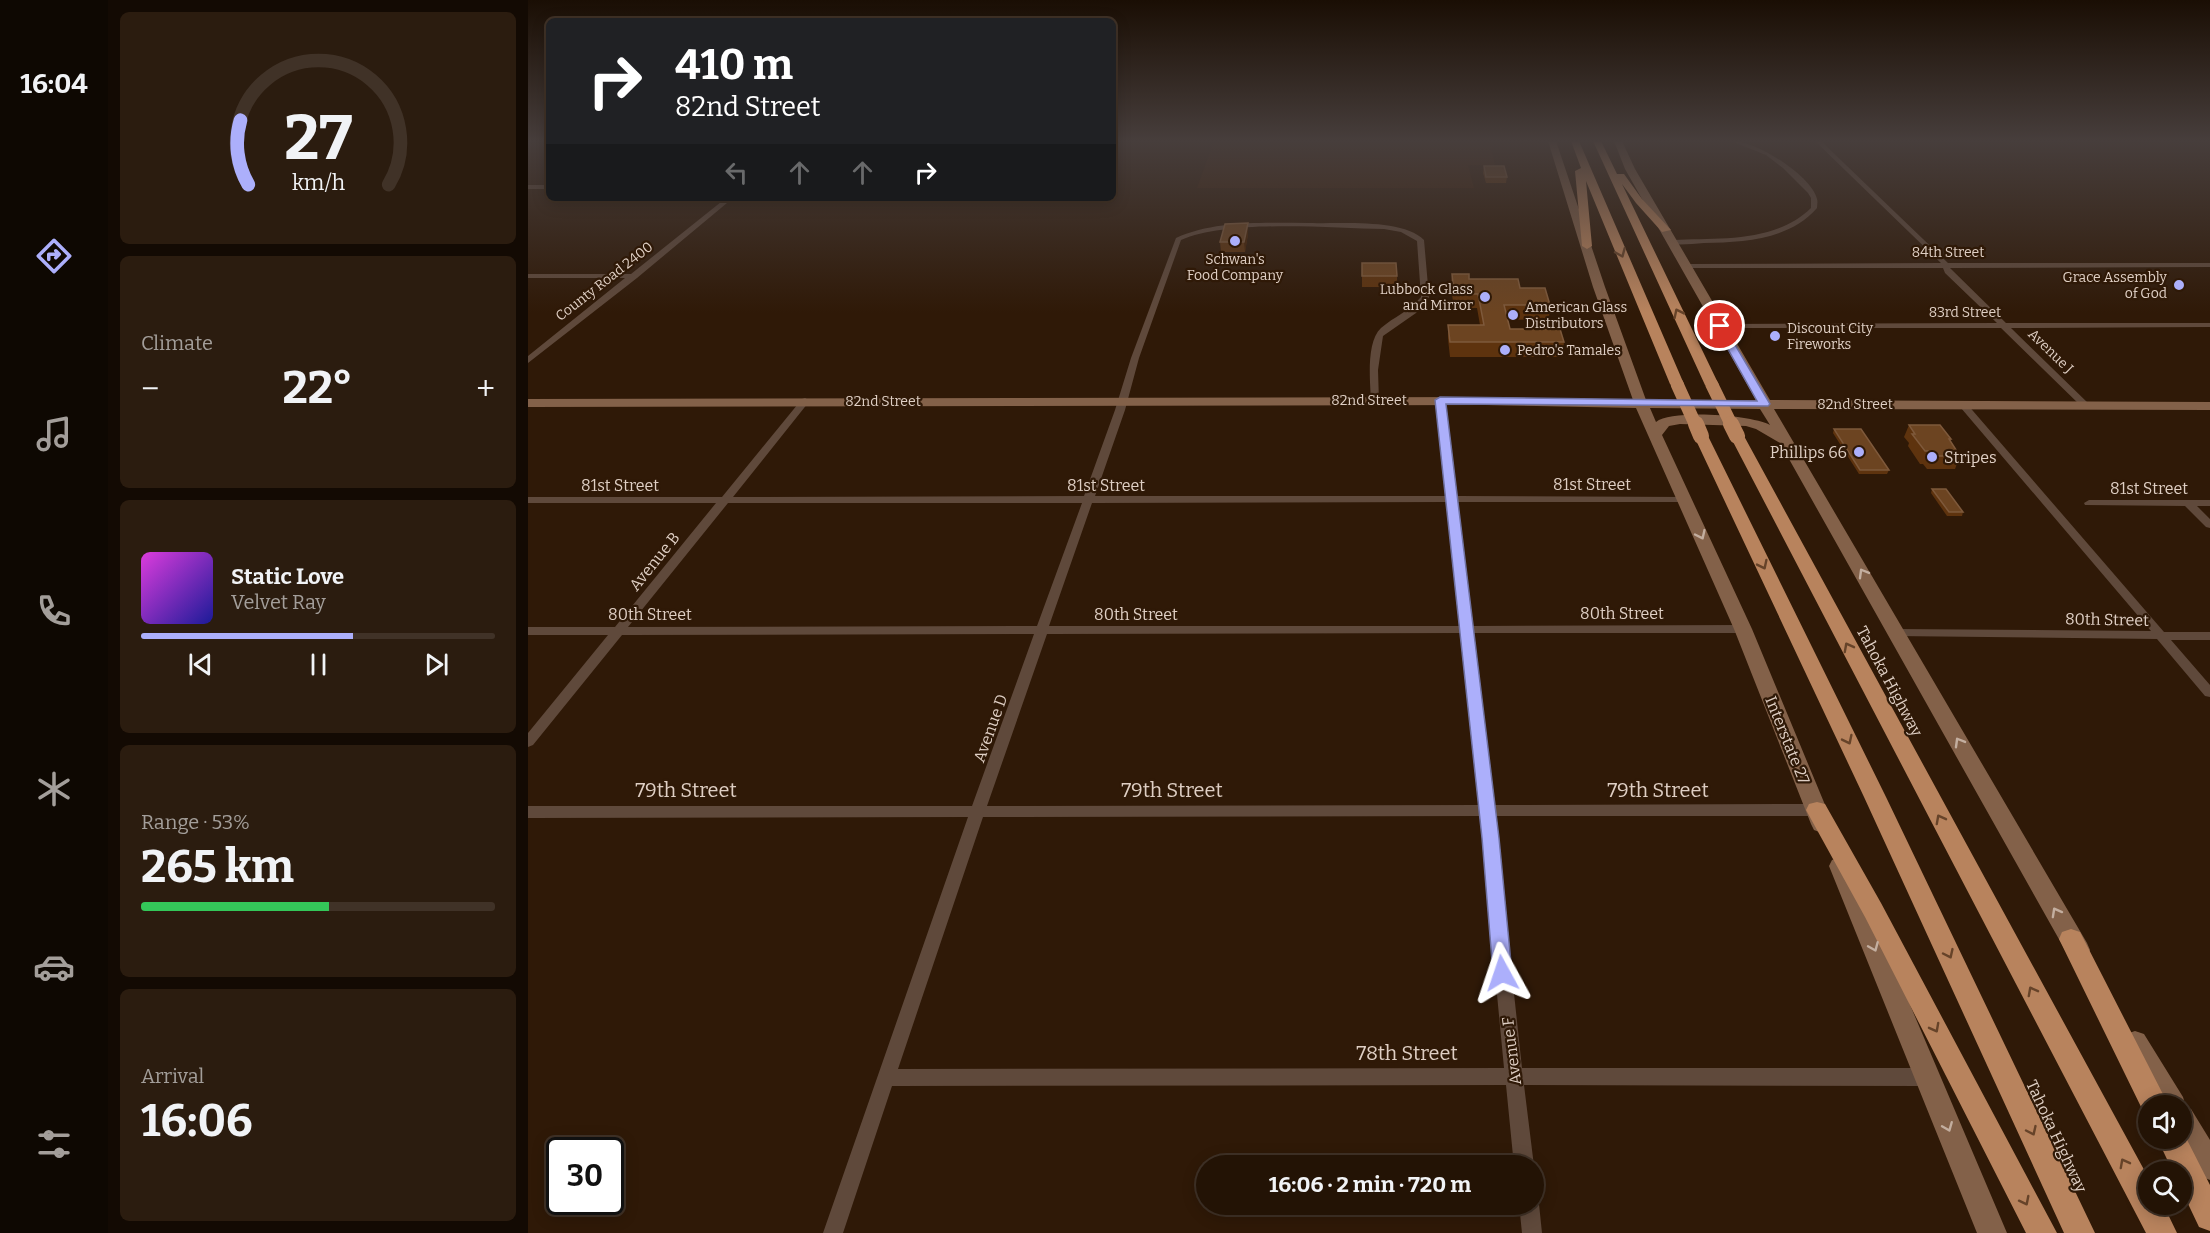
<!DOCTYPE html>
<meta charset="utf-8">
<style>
body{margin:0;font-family:Bitter,serif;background:#2b1c0f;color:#f1f3f6;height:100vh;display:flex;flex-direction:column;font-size:22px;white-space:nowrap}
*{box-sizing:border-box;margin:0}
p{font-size:20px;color:#a39e9a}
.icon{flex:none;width:33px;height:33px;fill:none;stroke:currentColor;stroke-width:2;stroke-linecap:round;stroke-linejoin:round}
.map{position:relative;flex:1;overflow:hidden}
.drawer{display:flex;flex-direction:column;gap:12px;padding:12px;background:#130a03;width:420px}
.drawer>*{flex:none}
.top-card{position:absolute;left:18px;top:18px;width:570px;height:183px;border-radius:9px;box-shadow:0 3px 15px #0003,0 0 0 2px #403227;background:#202124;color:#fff;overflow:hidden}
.controls{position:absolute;left:1610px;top:1095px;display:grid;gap:12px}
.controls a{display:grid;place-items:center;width:54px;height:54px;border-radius:50%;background:#231305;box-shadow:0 3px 15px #0003,0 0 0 2px #403227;font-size:30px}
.speed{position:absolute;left:18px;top:1137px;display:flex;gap:12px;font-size:30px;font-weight:700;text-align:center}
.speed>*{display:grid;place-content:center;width:78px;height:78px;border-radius:50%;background:#231305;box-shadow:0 3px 15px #0003,0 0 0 2px #403227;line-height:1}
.speed .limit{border:3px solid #111;border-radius:9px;background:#fff;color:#111}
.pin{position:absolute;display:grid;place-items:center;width:51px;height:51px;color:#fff;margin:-26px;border:3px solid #fff;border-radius:50%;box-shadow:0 2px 6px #0007}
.me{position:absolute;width:66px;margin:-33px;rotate:355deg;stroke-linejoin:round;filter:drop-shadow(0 0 4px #0008)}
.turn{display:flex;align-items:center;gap:21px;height:126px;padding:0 30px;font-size:27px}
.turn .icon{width:78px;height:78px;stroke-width:2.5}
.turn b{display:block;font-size:42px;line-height:51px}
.lanes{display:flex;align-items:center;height:57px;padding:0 30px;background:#0003;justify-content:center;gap:30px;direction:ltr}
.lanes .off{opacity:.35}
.big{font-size:45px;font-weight:700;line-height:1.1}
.drawer .widget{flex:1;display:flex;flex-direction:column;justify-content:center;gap:9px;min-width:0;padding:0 21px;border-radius:9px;background:#2b1c0f}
.drawer .dial{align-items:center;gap:0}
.dial svg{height:156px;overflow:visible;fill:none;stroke:#403227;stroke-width:7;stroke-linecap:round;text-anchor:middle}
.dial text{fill:#f1f3f6;stroke:none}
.song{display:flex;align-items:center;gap:18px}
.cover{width:72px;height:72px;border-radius:9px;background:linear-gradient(135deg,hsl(300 70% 55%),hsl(240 70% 35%))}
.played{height:6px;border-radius:3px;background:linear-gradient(90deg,#acaffb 60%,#403227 60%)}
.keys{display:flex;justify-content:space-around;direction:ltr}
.heat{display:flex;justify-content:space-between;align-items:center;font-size:33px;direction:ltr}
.charge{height:9px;border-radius:4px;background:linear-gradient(90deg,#34c759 53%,#403227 0)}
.trip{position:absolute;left:668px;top:1155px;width:348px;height:60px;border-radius:30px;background:#231305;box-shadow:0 3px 15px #0003,0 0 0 2px #403227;font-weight:700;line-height:60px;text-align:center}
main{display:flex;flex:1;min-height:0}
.tabs{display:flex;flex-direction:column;width:108px;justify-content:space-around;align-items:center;background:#0e0802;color:#a39e9a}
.tabs .icon{width:42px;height:42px}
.tabs .current{color:#acaffb}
.tabs b{font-size:27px;color:#f1f3f6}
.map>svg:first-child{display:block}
.built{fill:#3b1e08}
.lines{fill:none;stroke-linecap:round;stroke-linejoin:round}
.street{fill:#5f493b;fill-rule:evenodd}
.secondary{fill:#836149;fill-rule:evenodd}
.highway{fill:#b8835d;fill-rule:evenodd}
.highway-bridge-far1{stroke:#b8835d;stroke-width:13}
.highway-bridge{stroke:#b8835d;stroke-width:16}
.wall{fill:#5e330e}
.shaded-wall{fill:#452103}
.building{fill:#6c4421;stroke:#7e593b;stroke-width:1.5}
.oneway{stroke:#664329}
.oneway2{stroke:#c3ae9f}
.route{fill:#acaffb;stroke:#7072a3;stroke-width:1.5}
.poi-dot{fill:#acaffb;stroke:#2f1907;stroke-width:2}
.labels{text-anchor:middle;stroke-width:4.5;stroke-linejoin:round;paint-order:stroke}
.far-street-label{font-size:14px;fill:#dfcfc4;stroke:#2f1907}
.far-poi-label{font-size:14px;fill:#dfcfc4;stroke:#2f1907;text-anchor:start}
.poi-label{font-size:16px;fill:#dfcfc4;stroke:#2f1907;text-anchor:end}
.street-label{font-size:16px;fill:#dfcfc4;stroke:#2f1907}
.near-street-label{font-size:20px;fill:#dfcfc4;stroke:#2f1907}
</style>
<main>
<nav class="tabs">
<b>16:04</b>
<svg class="icon current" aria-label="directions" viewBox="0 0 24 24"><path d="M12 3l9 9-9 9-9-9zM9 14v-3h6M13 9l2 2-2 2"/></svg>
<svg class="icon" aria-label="music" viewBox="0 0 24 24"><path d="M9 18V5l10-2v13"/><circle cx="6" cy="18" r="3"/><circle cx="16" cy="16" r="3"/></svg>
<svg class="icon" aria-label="phone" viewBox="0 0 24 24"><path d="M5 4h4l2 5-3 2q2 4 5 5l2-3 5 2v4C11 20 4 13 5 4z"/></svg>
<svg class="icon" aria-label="climate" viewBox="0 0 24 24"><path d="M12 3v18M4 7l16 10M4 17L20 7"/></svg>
<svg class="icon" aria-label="car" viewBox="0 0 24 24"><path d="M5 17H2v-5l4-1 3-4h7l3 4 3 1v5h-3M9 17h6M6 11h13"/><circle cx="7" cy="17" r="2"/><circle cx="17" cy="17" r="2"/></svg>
<svg class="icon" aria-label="filters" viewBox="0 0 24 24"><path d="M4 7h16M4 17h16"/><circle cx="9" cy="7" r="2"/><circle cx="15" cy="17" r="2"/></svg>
</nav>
<section class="drawer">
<div class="widget dial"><svg viewBox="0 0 100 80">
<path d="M14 69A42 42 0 1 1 86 69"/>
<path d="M14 69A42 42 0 0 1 10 36" stroke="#acaffb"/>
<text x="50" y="56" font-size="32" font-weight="700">27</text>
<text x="50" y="72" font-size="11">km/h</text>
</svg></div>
<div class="widget"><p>Climate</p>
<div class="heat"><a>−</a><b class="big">22°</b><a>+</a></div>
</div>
<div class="widget">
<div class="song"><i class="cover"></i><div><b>Static Love</b><p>Velvet Ray</p></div></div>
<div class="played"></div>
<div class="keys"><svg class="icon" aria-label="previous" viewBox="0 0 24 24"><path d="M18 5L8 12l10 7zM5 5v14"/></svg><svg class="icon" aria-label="pause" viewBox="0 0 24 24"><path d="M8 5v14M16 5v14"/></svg><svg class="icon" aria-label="next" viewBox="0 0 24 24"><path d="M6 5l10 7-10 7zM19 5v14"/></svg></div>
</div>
<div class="widget"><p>Range · 53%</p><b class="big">265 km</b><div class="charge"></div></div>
<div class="widget"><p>Arrival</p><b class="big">16:06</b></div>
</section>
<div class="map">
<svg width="1682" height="1233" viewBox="0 0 1682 1233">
<rect width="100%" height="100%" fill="#2f1907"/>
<path class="built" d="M686,141H961L967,165H940L946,188H669Z"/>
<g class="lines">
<path class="street" d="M1203,141C1226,139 1284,176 1289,199C1290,202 1289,205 1289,208C1261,240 1216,242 1176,243C1165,244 1153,245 1142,244L1141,242L1145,240C1192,238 1247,243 1283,208V198L1280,193L1255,168L1238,155Z
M1287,141H1293L1420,263H1682V267L1422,268L1478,323H1682V327L1483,328L1561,404V408H1555L1473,328H1189V324H1192L1469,323L1417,273L1415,268H1155L1154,266L1158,264L1413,263Z
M0,185H21V189H0Z
M198,198H205L109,278L0,363V356L97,278H0V274H103Z
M780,223C810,224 875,218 896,240L901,297L888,313L855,336L850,370L851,402H845L843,400C842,381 838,342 853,328C867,316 879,313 893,297L889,241L873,232L856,229C801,228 702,219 653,240L611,358L597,410L567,496H918L907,400L912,397L917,400L928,496L1160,497L1161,499L1160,501L1156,502H929L944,626L1215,625L1221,629L1215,633H945L965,805L1289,804L1294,806L1296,810L1294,814L1289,816H967L994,1068H1400L1406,1071L1409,1077L1406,1083L1400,1086L996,1085L1006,1166L1005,1167V1166H986L978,1085L364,1086L315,1233H295L440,817L0,818V806H444L506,634L94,635L5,745L0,747V733L80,635H0V627H87L188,503H0V497H194L274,399L277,398L282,401L280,403L205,497L556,496L587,410L603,358L648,238C688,220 737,223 780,223ZM918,502L932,626H521L564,503ZM200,503H554L509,626L100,627ZM933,633L951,805L459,806L519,634ZM952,816L976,1068L370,1069L455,817Z
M1436,403L1439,404L1636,632H1682V640H1643L1682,685V697L1677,696L1629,639L1365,636L1363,633L1369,629L1623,631L1433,408L1431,406Z
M1561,500H1682V506H1669L1682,519V528L1678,527L1657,506L1557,505L1556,503Z
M1005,1196L1008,1197L1011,1204L1014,1233H994L991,1204H1005Z"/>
<path class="secondary" d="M1020,141H1028L1077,287L1118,400H1228L1097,169L1086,141H1094L1107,169L1242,400L1682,402V410L1246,409L1559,943L1562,950L1559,957L1550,961L1541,957L1252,443L1228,429L1218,426L1152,424L1141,426L1134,435L1224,629L1305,824L1302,830L1294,833L1286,830L1283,824L1206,629L1108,408L957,405L0,407V399L957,397L1105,400L1065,287ZM1122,408L1232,409L1242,425C1224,415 1144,409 1128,422Z
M1312,857L1320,860L1323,866L1479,1233H1449L1301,866L1304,860Z
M1607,1031L1616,1034L1655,1097L1658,1107L1663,1109L1682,1140V1180L1672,1176L1649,1138H1653V1106H1629L1598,1052L1594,1043L1598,1034Z"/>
<path class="highway" d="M1043,141H1051L1156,384L1154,387L1149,388L1142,384L1058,181L1064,246L1059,249L1054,246L1047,171L1053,168Z
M1065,141H1073L1089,174H1096L1114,199L1143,230L1134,232L1108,203L1094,184L1191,385L1189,388L1184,389L1177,385Z
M1173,432L1180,436L1358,797L1567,1233H1536L1336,797L1166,436Z
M1209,432L1216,436L1620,1177V1204H1635L1649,1233H1618L1202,436Z
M1289,802L1297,804L1353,903L1529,1233H1498L1337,917L1278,810L1281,804Z
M1543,929L1552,932L1641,1106H1620V1117L1617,1115L1531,939L1534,932Z
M1653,1128L1682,1185V1231L1671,1227L1653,1189V1172H1645L1629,1138H1653Z"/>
<path class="highway-bridge-far1" d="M1149,384L1168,426
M1184,385L1204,426"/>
<path class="highway-bridge" d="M1168,424L1173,436
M1203,424L1209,436"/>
</g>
<path class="wall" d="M956,166L979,177L978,183H958L955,173Z
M720,234L717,252H693L692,242Z
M834,263L869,276V287H834Z
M924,274L941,279L992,288L1022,305L1021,319L979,320L982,329L1036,342L1034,357H922L920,339V325H952L949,308H926L923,288Z
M1381,425L1423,439L1422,442L1432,456L1427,469H1399L1395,464H1392L1380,446L1381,443L1376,437Z
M1306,429L1361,470L1359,474H1331L1305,433Z
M1404,489L1435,512L1434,516H1419L1403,493Z"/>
<path class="shaded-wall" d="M720,223V234L717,252L716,242Z"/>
<path class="building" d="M956,166H976L979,177H958Z
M720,223L716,242H692L697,224Z
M834,263H868L869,276H834Z
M924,274H941V279H990L992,288H1017L1022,305H976L982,329H1032L1036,342H922L920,325H956L950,294H926Z
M1381,425H1412L1423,439H1421L1432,456H1404L1400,451H1397L1384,434H1387Z
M1306,429H1333L1361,470H1332Z
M1404,489H1418L1435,512H1421Z"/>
<defs><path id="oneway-chevron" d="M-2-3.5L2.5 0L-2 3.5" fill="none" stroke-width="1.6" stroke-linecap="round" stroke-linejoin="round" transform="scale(1.5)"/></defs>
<g class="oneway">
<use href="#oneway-chevron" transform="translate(1093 253) rotate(67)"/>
<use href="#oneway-chevron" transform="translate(1150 313) rotate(-116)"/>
<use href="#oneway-chevron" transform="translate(1235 565) rotate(64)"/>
<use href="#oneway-chevron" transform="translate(1320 647) rotate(-118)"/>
<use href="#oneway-chevron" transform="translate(1320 740) rotate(64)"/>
<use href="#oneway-chevron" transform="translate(1412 819) rotate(-118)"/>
<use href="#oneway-chevron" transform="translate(1421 954) rotate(65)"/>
<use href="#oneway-chevron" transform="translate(1504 991) rotate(-118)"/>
<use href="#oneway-chevron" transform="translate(1407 1028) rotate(62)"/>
<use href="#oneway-chevron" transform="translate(1504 1131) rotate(65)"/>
<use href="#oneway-chevron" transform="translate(1596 1163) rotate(-118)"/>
<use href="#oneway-chevron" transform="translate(1497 1201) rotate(63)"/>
</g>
<g class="oneway2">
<use href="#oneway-chevron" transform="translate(1173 535) rotate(65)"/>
<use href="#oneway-chevron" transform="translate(1335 573) rotate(-120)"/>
<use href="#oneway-chevron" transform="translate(1431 742) rotate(-120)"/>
<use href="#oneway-chevron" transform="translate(1528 912) rotate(-119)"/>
<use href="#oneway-chevron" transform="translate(1346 947) rotate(67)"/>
<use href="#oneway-chevron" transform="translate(1420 1127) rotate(68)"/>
</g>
<linearGradient id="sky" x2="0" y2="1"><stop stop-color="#1a0e04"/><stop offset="0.45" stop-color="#473e3c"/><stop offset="1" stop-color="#473e3c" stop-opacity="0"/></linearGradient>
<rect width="1682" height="313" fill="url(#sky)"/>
<path class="route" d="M1192,323L1196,326L1242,404L1240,406L918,404L971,838L984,973L981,978L974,981L968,978L965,973L954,838L907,400L912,397L1229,401L1187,326Z"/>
<g class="poi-dot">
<circle cx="707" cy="241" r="6"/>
<circle cx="1651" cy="285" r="6"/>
<circle cx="957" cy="297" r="6"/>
<circle cx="985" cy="315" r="6"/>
<circle cx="1247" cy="336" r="6"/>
<circle cx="977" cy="350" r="6"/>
<circle cx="1331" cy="452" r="6"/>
<circle cx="1404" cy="457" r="6"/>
</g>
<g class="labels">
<g class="far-street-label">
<text x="1420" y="257">84th Street</text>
<text transform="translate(76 281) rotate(-38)" y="5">County Road 2400</text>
<text x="1437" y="317">83rd Street</text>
<text transform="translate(1523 351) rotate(44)" y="5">Avenue J</text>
<text x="841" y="405">82nd Street</text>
<text x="355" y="406">82nd Street</text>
<text x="1327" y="409">82nd Street</text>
</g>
<g class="far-poi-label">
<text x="707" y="264" text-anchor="middle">Schwan's<tspan x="707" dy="16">Food Company</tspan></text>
<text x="1639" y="282" text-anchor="end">Grace Assembly<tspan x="1639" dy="16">of God</tspan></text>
<text x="945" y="294" text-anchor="end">Lubbock Glass<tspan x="945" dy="16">and Mirror</tspan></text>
<text x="997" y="312">American Glass<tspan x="997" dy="16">Distributors</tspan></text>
<text x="1259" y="333">Discount City<tspan x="1259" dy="16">Fireworks</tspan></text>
<text x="989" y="355">Pedro's Tamales</text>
</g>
<g class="poi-label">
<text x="1319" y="458">Phillips 66</text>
<text x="1416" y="463" text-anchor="start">Stripes</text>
</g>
<g class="street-label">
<text x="1064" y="490">81st Street</text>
<text x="92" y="491">81st Street</text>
<text x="578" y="491">81st Street</text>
<text x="1621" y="494">81st Street</text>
<text transform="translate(126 561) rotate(-51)" y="6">Avenue B</text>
<text x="1094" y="619">80th Street</text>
<text x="122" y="620">80th Street</text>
<text x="608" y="620">80th Street</text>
<text transform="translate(1579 619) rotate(1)" y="6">80th Street</text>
<text transform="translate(1362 681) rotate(62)" y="6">Tahoka Highway</text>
<text transform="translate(462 728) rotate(-70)" y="6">Avenue D</text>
<text transform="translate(1260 740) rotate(68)" y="6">Interstate 27</text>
<text transform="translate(983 1051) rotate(-97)" y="6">Avenue F</text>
<text transform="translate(1529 1136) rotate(65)" y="6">Tahoka Highway</text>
</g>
<g class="near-street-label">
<text x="158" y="797">79th Street</text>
<text x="644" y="797">79th Street</text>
<text x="1130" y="797">79th Street</text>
<text x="879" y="1060">78th Street</text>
</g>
</g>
</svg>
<div class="controls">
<a><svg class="icon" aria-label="sound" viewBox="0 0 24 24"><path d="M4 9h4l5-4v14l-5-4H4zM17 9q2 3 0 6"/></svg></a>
<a><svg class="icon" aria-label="search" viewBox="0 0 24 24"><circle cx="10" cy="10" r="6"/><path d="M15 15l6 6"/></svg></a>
</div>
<div class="speed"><div class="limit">30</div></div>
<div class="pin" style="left:1192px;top:326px;background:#d93025"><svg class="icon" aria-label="arrive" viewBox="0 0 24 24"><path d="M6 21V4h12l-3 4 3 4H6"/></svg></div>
<svg class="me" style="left:974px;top:973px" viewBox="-20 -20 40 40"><path d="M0-17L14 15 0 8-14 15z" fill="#acaffb" stroke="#fff" stroke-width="4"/></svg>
<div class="trip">16:06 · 2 min · 720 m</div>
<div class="top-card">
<div class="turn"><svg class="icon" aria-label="right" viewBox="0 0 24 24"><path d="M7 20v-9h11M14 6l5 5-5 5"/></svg><div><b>410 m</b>82nd Street</div></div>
<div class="lanes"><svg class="icon off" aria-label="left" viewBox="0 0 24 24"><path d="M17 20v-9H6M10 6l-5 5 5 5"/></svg><svg class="icon off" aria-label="ahead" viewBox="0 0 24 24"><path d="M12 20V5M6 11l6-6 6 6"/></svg><svg class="icon off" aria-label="ahead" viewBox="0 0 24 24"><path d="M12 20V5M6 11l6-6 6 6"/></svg><svg class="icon" aria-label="right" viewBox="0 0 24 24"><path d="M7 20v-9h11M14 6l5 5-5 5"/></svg></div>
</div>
</div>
</main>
